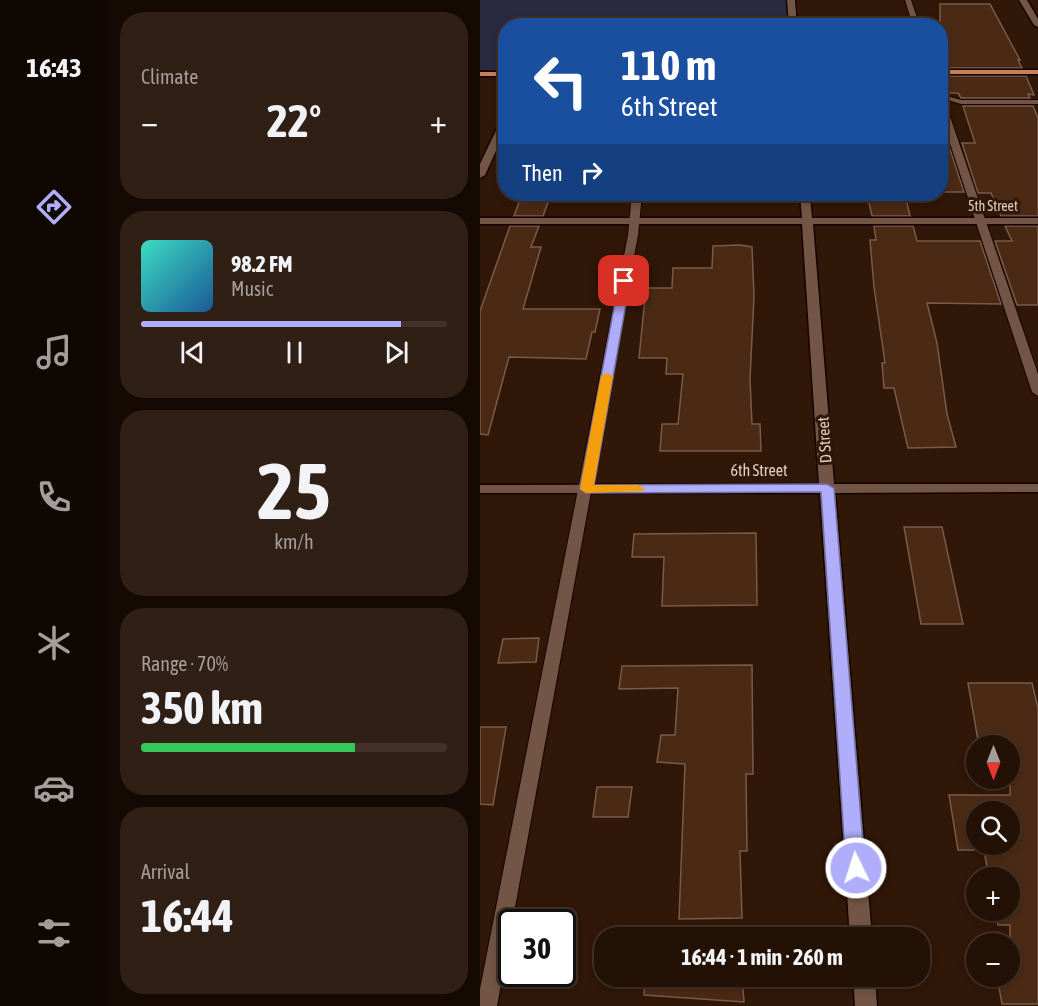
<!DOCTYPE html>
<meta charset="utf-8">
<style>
body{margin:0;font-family:"Asap Condensed",sans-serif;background:#301f14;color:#f1f3f6;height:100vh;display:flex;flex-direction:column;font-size:22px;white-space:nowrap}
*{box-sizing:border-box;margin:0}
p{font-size:20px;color:#a39d9b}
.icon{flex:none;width:33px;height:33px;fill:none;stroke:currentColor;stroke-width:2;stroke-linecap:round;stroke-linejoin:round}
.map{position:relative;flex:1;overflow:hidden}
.details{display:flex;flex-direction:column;gap:12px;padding:12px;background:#140903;width:372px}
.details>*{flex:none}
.banner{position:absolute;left:18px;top:18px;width:450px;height:183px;border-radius:24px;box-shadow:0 3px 9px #0003,0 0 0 2px #413128;background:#1a4fa0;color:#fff;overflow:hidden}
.needle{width:39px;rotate:180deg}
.buttons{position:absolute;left:486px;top:735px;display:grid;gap:12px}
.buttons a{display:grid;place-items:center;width:54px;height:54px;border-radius:50%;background:#241106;box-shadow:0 3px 9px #0003,0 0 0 2px #413128;font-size:30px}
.speed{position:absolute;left:18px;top:909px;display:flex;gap:12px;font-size:30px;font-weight:700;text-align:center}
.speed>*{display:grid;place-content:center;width:78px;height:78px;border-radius:50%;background:#241106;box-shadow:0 3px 9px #0003,0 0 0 2px #413128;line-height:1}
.speed .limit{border:3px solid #111;border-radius:9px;background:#fff;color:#111}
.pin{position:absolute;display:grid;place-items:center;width:51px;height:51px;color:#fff;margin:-26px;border-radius:12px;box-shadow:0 3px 9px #0006}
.me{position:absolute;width:66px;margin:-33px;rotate:356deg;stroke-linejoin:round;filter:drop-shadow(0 0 4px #0008)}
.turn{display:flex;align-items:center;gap:21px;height:126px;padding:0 24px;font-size:27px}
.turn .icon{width:78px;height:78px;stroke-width:2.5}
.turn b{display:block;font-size:42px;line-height:51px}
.then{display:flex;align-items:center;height:57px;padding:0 24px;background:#0003;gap:12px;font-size:22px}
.big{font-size:45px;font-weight:700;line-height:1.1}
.details .tile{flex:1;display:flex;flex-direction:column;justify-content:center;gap:9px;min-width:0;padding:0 21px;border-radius:24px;background:#301f14}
.details .dial{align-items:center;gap:0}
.dial b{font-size:78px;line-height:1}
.song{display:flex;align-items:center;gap:18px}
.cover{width:72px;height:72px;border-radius:9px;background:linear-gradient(135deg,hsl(170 70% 55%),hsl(210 70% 35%))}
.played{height:6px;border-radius:3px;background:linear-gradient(90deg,#b0aefa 85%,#413128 85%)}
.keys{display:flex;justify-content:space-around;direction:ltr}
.heat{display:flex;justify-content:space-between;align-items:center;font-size:33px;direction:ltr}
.charge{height:9px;border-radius:4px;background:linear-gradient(90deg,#34c759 70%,#413128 0)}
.trip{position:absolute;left:114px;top:927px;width:336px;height:60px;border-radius:24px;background:#241106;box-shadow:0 3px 9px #0003,0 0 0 2px #413128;font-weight:700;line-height:60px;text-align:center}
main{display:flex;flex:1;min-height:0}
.menu{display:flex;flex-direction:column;width:108px;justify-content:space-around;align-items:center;background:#0e0702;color:#a39d9b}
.menu .icon{width:42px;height:42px}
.menu .current{color:#b0aefa}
.menu b{font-size:27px;color:#f1f3f6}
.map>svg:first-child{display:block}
.green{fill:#292942}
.building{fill:#4b2a15;stroke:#795b4a;stroke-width:1.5;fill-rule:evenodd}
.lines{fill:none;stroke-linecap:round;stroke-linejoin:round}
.service-casing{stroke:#160300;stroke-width:2}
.minor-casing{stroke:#160300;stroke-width:3}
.tertiary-casing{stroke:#160300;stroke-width:3}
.primary-casing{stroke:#160300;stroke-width:3}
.service{fill:#725544;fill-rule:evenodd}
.minor{fill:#725544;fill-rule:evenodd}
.tertiary{fill:#725544;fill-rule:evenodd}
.primary{fill:#c4825a;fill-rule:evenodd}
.route{fill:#b0aefa;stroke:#7271a2;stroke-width:1.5}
.slow{fill:#f59e0b}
.labels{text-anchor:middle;stroke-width:6;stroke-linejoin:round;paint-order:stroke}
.far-street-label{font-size:14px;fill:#e0cec4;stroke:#301708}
.street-label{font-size:16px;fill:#e0cec4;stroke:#301708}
</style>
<main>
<nav class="menu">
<b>16:43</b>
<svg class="icon current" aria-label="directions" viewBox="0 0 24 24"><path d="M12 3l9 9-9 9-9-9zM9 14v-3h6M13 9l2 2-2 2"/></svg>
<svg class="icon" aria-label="music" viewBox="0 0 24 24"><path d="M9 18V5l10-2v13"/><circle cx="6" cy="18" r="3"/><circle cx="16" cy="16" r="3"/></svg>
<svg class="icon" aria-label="phone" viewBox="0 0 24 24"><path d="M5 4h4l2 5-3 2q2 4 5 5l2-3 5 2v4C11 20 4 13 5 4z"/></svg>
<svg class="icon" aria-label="climate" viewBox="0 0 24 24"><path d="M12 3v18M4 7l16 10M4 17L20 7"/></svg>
<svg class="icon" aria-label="car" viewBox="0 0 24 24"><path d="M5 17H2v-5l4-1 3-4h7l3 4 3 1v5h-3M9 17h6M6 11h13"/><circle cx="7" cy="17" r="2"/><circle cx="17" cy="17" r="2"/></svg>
<svg class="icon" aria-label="filters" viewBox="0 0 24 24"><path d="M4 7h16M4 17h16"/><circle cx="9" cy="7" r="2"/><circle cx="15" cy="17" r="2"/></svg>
</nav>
<section class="details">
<div class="tile"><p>Climate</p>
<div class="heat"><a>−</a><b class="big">22°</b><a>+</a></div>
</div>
<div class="tile">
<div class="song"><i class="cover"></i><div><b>98.2 FM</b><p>Music</p></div></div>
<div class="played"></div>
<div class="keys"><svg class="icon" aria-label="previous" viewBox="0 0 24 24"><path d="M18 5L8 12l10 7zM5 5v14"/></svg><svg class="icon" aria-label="pause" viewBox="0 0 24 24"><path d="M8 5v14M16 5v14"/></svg><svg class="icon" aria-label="next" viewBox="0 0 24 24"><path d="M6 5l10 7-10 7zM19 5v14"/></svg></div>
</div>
<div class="tile dial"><b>25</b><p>km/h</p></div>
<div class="tile"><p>Range · 70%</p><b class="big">350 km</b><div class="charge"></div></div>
<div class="tile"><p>Arrival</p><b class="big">16:44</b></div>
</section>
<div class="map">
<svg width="558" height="1006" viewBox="0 0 558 1006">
<rect width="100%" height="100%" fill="#301708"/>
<path class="green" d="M0,0H307L309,25L26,26L25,70H0Z"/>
<path class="building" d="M460,4H510L540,60H538L542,68H463L460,59Z
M465,76H546L554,95L548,94L550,98H481L478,93H470Z
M483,106H553L558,118V216H521L511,193H498L482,143H495Z
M460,143H468L484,192H460Z
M42,194H71L63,216H34Z
M387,194H425L430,216H392Z
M30,226H59L51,247H61L43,309H120L115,332H112L106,359L29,357L8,435L0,434V311Z
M394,226H433L437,241H500L521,304L447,303L457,343L467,414L476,447L428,448L414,388H404L402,363H405L394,287L390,240H396Z
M525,226H558V305H537L515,241H532Z
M260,245L272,247L274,296L270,379L272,424H280L281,451H180L182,424H198L203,374H186L187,358H159L166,288H192L193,268H232L233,246Z
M424,527H462L483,624H441Z
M276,533L277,605L182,606L184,557H152L154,534Z
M59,638L56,662L18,663L23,639Z
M272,665L273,774H266L267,851H260L262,918L199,919L205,764L177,762L181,735H195L198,688L139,689L142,666Z
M488,683H552L558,708V1004H522L517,976H530V925H518L515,910H530V878H509L504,850H478L469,795H530V746H499ZM496,812H530V844H496Z
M0,727H26L13,805L0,804Z
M117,787H152L148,817H113Z
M164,976H262L264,1002L164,995Z"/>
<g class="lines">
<defs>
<path id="service" d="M425,0H431L440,26H433Z
M460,94L481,100H558V104H481L464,99L558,374V396L552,392L460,113Z
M152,194H162L158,235L17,1006H0V989L148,235Z"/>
<path id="minor" d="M539,0H547L558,19V27L554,25Z
M26,115V129L5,175L0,178V164L22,118Z
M320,194H330L332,218H558V224H333L354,484H558V492L355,493L392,938H370L340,493H0V485L339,484L322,224H0V218H322Z
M373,976H395L397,1006H375Z"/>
<path id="tertiary" d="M307,0H315L317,26H309Z"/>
<path id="primary" d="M460,70H558V74H460Z
M0,72H26V76H0Z"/>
</defs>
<use href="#service" class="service-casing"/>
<use href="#minor" class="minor-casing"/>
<use href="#tertiary" class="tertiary-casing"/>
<use href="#primary" class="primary-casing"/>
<use href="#service" class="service"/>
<use href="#minor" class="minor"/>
<use href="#tertiary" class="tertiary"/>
<use href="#primary" class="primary"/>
</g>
<path class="route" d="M144,278L150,281L114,485L347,484L354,488L385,868L382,874L376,876L369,874L366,868L341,492L106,493L100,489L139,281Z"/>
<path class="slow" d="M127,373L133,376L114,485H158L165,489L163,491L106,493L100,489L121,376Z"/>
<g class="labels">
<g class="far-street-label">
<text x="513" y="211">5th Street</text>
</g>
<g class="street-label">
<text transform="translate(344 440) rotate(-94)" y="6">D Street</text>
<text x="279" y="476">6th Street</text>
</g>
</g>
</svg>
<div class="buttons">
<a><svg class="needle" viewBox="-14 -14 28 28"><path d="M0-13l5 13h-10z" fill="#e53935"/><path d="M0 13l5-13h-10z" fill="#a39d9b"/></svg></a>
<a><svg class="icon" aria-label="search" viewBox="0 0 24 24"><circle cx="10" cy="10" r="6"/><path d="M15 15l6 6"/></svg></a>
<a>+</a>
<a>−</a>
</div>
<div class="speed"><div class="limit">30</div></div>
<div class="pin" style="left:144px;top:281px;background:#d93025"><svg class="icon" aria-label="arrive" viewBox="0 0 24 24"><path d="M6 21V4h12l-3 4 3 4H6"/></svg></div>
<svg class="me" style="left:376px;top:868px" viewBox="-20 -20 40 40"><circle r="17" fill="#b0aefa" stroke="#fff" stroke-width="3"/><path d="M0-11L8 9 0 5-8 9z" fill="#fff"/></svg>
<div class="trip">16:44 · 1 min · 260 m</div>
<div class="banner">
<div class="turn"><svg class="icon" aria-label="left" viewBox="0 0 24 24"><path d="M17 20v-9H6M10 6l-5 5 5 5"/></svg><div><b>110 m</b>6th Street</div></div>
<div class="then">Then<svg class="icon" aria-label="right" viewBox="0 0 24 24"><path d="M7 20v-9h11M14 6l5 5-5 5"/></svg></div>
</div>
</div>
</main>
